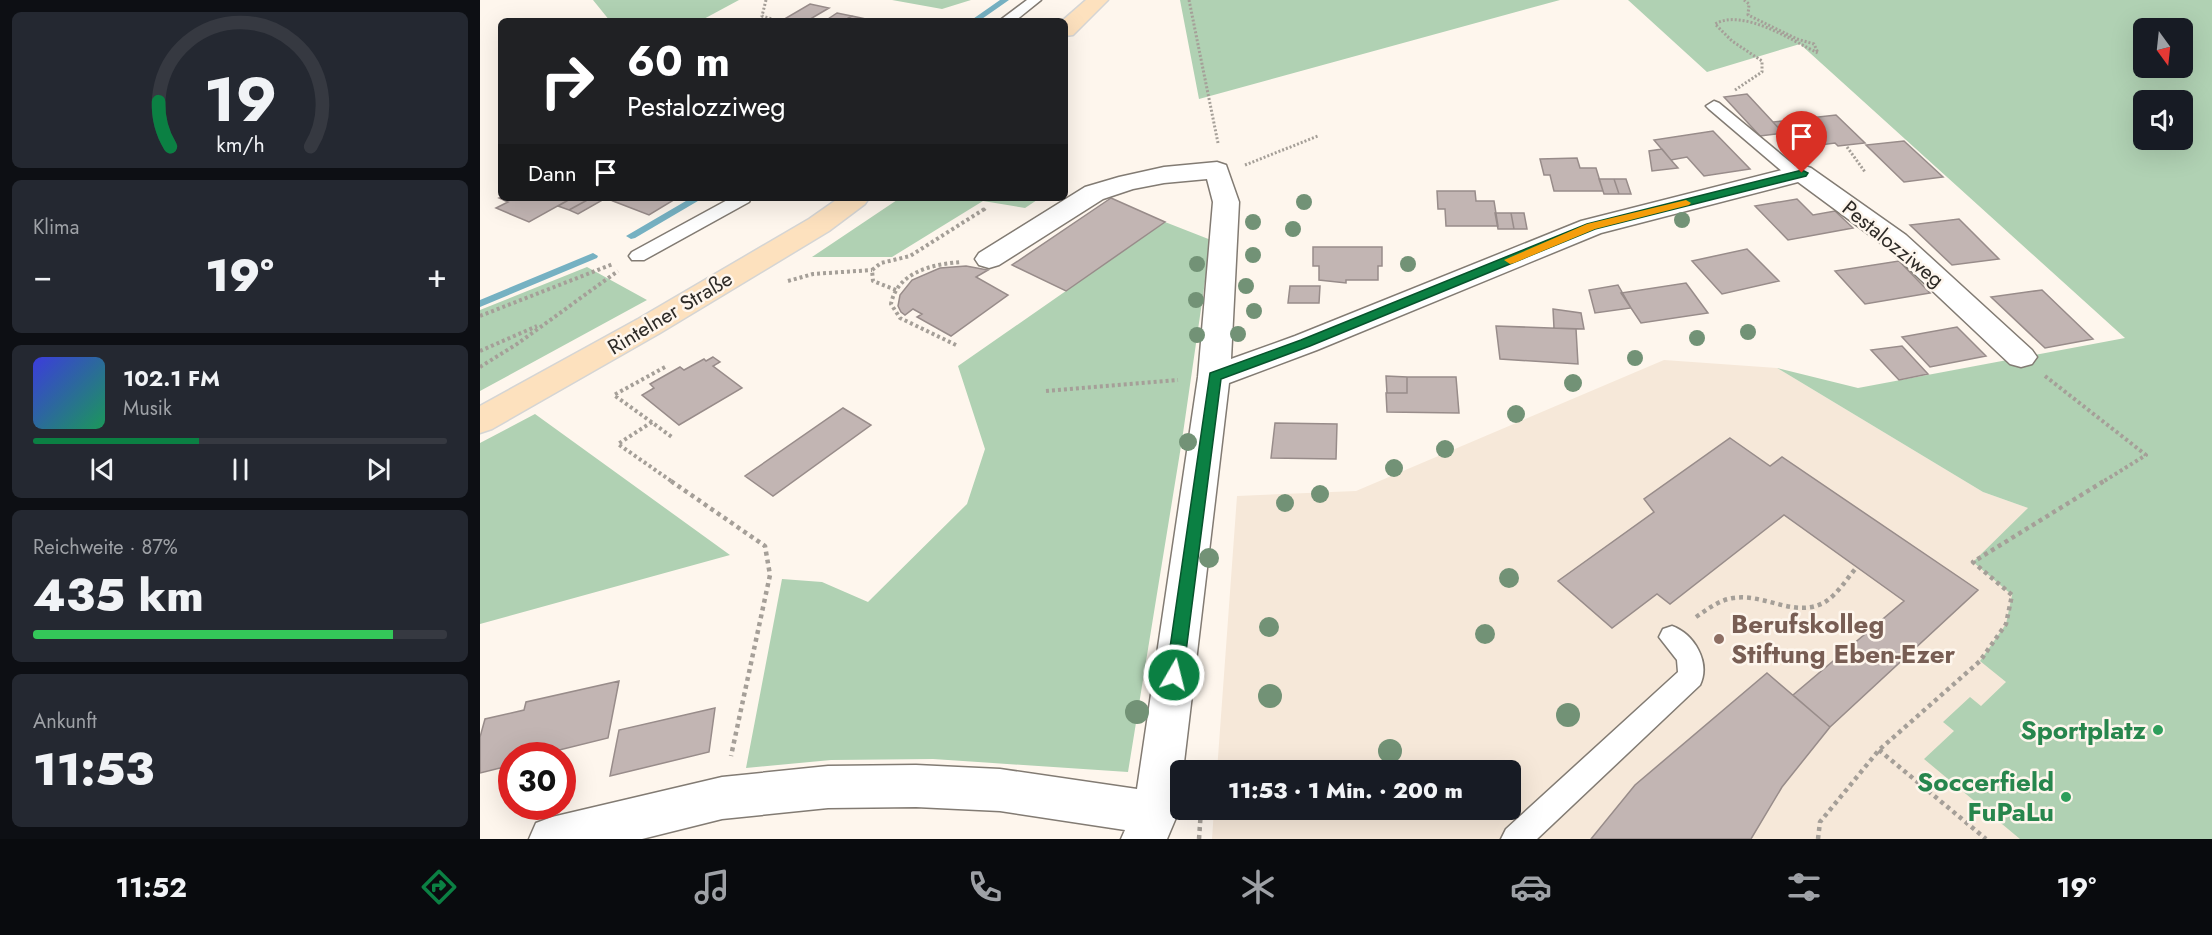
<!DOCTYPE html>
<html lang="de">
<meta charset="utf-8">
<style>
body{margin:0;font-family:Jost,sans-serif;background:#242831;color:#f1f3f6;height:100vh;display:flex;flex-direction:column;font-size:22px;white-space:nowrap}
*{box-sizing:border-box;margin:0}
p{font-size:20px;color:#9ea1a6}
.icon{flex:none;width:33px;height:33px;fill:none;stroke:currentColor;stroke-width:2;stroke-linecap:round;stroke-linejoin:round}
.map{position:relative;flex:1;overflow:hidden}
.panel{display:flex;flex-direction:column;gap:12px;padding:12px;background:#0d0f14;width:480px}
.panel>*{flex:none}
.guide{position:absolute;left:18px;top:18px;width:570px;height:183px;border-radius:9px;box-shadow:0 6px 24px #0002;background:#202124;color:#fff;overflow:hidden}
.needle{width:39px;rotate:165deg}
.tools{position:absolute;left:1653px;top:18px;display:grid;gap:12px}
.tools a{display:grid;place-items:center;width:60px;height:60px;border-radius:9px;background:#171b24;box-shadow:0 6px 24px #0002;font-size:30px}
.speed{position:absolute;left:18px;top:742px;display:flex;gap:12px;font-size:30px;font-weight:700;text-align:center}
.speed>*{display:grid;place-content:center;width:78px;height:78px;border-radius:50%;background:#171b24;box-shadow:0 6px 24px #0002;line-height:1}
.speed .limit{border:9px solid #d22;background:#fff;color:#111}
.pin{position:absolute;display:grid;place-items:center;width:51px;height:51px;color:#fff;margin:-62px -26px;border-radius:50% 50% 50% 0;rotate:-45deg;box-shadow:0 0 6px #0007}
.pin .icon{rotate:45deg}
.me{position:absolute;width:66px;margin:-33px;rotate:8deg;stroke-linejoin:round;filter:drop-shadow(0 0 4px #0008)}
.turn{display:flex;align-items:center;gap:21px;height:126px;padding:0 30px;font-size:27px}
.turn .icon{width:78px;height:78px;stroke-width:2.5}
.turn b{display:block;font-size:42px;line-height:51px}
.then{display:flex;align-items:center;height:57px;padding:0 30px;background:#0003;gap:12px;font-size:22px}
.big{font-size:45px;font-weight:800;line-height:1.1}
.panel .tile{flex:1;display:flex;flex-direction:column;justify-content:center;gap:9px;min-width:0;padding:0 21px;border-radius:9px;background:#242831}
.panel .dial{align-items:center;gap:0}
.dial svg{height:156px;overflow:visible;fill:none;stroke:#363941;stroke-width:7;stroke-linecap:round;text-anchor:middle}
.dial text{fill:#f1f3f6;stroke:none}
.song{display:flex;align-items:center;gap:18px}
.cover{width:72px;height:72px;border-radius:9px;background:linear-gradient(135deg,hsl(240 70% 55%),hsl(150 70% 35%))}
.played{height:6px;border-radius:3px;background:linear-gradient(90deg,#0b8043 40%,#363941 40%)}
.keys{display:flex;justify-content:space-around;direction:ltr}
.heat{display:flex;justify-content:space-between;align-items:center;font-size:33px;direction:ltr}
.charge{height:9px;border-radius:4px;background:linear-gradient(90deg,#34c759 87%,#363941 0)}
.trip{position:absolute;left:690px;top:760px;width:351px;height:60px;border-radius:9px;background:#171b24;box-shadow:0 6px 24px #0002;font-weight:800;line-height:60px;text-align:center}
.menu{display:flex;height:96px;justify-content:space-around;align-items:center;background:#090b0e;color:#9ea1a6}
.menu .icon{width:42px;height:42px}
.menu .selected{color:#0b8043}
.menu b{font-size:27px;color:#f1f3f6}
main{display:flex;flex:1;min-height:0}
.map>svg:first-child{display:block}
.built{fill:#f6e8d9}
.green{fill:#b0d1b3;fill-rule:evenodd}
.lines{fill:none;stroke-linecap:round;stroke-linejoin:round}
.stream{fill:#76b1c2;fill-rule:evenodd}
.building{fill:#c2b5b3;stroke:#988c8a;stroke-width:1.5}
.lane-casing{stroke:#827b73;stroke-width:3}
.street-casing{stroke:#827b73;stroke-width:3}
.primary-casing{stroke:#d5d5d4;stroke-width:3}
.path-far2{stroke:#a59f98;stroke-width:3;stroke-dasharray:2 2;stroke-linecap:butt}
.path-far1{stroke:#a59f98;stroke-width:4;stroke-dasharray:3 3;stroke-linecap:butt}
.path{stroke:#a59f98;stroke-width:4.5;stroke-dasharray:4 4;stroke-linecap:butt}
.lane{fill:#fff;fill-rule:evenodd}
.street{fill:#fff;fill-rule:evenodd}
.primary{fill:#fde1be;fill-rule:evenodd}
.tree{fill:#729276}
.route{fill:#0b8043;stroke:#07532c;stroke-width:1.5}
.slow{fill:#f59e0b}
.education-dot{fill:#8d6e63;stroke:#fef6ed;stroke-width:2}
.leisure-dot{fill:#2e9e5b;stroke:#fef6ed;stroke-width:2}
.labels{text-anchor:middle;stroke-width:5;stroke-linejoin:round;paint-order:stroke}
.street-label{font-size:21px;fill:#2e2b27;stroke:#fef6ed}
.near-education-label{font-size:26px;font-weight:bold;fill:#785e54;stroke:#fef6ed;text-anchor:start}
.near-leisure-label{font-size:26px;font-weight:bold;fill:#27864d;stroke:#fef6ed;text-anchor:end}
</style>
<main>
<section class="panel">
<div class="tile dial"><svg viewBox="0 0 100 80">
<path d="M14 69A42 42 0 1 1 86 69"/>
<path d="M14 69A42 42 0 0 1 8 46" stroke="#0b8043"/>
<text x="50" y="56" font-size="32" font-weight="700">19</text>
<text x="50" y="72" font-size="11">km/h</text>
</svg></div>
<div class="tile"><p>Klima</p>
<div class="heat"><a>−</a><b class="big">19°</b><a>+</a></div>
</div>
<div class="tile">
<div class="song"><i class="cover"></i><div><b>102.1 FM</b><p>Musik</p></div></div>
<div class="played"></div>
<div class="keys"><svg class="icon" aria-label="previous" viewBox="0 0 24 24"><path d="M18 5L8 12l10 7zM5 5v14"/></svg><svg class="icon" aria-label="pause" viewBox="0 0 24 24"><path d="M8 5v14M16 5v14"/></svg><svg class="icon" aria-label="next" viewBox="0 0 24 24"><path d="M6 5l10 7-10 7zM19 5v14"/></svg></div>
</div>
<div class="tile"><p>Reichweite · 87%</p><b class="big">435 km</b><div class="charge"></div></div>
<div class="tile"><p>Ankunft</p><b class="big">11:53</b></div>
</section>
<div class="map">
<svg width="1732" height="839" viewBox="0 0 1732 839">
<rect width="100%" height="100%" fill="#fef6ed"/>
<path class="built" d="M1184,360L1297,368L1503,492L1548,508L1732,839H732L734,810H1030V771H737L757,496L876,491Z"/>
<path class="green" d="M113,0H259L220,21H130Z
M412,0H491L462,9Z
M700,0H1080L719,99Z
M1148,0H1732V839H1540L1444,759L1474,731L1463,722L1490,697L1501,706L1526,682L1500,661L1526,624L1532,595L1493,562L1548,508L1503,492L1297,368L1378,388L1645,338L1320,44L1227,72ZM1664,28H1702V68H1664ZM1664,100H1702V140H1664Z
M420,198H560L545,208L503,201L412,257H332Z
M685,222L731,240L702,440L648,772L453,759L351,760L266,768L302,579L342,582L388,602L487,504L505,449L478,366Z
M107,267L167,300L0,391V310Z
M55,414L250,555L0,624V443Z"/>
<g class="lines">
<path class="stream" d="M520,0H529L499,21H490Z
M211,198H223L155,238L151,239L146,236Z
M113,253L118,256L117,258L0,307V300Z"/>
</g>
<path class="building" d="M330,4L349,8L327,21H301Z
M357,13L372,16L363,21H345Z
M372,16L395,21H363Z
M1267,94L1293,122L1303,133L1280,136L1244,97Z
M1356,115L1385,143L1358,146L1355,143L1317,148L1293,122Z
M1233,131L1270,169L1224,176L1207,157L1191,160L1174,140Z
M1424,141L1463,177L1424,182L1386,145Z
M1182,149L1191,160L1198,168L1172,171L1169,151Z
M1097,158L1100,168H1116L1123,191H1074L1070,175H1064L1060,159Z
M1119,179H1134L1139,194H1124Z
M1134,179H1146L1151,194H1139Z
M957,191H995L996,201H1014L1018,226H966L965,209H958Z
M19,198L21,197L92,198L49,222L16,208L28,202Z
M92,198H111L89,210L78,206Z
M111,198H126L98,214L89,210Z
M138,198H197L169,215L133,201Z
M631,198L685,222L586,291L532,265Z
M1317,199L1333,215L1355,211L1373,228L1308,240L1275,206Z
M1015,213H1031L1034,229H1018Z
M1031,213H1044L1047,229H1034Z
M1479,219L1519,259L1472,265L1430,225Z
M833,247H902V266H898V280H866V283L839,280V266H833Z
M1267,249L1299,281L1242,294L1212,261Z
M1419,261L1450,293L1385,304L1355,271Z
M486,266L508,270L496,277L528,295L471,336L437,317L442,314L433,309L425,315L421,312L418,306L420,295L432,280L460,268Z
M1206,283L1228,313L1161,323L1141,293Z
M1138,285L1151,308L1115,313L1109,290Z
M810,286H840L839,303H808Z
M1562,290L1613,339L1565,348L1511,297Z
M1073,309L1101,313L1104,329L1074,328Z
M1016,326L1096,329L1098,364L1020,359Z
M1477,327L1506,356L1450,367L1422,337Z
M1422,346L1448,374L1419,380L1391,350Z
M233,357L240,362L233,366L262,388L199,425L162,395L174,388L170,384L200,367L204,370L224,359L226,361Z
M906,376L927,377V393H907Z
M927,377H976L979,413L907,412L906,393H927Z
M363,408L391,425L293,496L265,476Z
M795,423L857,424L856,459L791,458Z
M1250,438L1290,466L1302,457L1498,590L1350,727L1313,695L1424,601L1304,515L1190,604L1177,594L1132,628L1078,581L1174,512L1164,499Z
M1287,673L1350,727L1302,787L1271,839H1111L1155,785Z
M139,681L128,738L55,756H32V770L23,772L24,767L0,773V737L5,719L44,710L46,702Z
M235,708L229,752L130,776L139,730Z"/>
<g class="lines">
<defs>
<path id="lane" d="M547,0H561L535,21H519Z
M1234,101L1239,103L1315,166L1328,170L1330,173L1328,176L1322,178L1303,172L1229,109L1226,106Z
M251,198H271L269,202L164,260H152L149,256L152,252Z
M1192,626C1214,634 1231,662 1220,685L1057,839H1021L1026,829L1198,672L1197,660L1179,637L1183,629Z"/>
<path id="street" d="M737,162L746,165L759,202L751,359L815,336L1101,221L1322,165L1331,168L1426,235L1552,350L1557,357L1552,364L1541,367L1530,364L1406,247L1318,182L1121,233L837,350L749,383L703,771H700L698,813L687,839H641L645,830L520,811L436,807L348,808L242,819L162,839H49L56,823L72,817L242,777L348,766L436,765L520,769L657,789L718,377L733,202L727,179L684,183L653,189L623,199L519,265L509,268L499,265L495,259L499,253L605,187L639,177L684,167Z"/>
<path id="primary" d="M606,0H628L593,35L585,36V21H582Z
M359,198H389L385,204L349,231L180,333L12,429L0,433V406L158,319L329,219Z"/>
</defs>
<use href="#lane" class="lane-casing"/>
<use href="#street" class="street-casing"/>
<use href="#primary" class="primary-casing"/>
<path class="path-far2" d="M286,0L282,16L295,20
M709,0L738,143
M1255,90L1282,72V61L1252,41L1235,24C1263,8 1311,40 1338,53L1334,44L1317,39L1268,15L1269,4L1264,0
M1367,147L1385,172
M765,165L838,136
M504,210L506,208"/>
<path class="path-far1" d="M308,281L333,274L392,270
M416,290L393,281L392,270L401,263L430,256L506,208
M0,316L133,264
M476,345L420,318L411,304C417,272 453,264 481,262
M0,351L57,326
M0,367L37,344L138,271
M185,367L134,395L192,437
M1565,376L1666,455L1621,483
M566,391L698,380
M172,422L138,444L194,483"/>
<path class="path" d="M191,481L285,546L290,575L251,756
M1216,617C1228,609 1239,600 1253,598C1285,593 1315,619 1345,602C1358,594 1367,578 1377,567
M1399,750L1506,839
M719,839L721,810
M1338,839L1340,822L1399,750L1500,661L1526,624L1532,595L1493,562L1624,481"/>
<use href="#lane" class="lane"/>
<use href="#street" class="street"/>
<use href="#primary" class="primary"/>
</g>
<g class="tree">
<circle cx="824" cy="202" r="8"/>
<circle cx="1202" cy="220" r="8"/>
<circle cx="773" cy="222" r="8"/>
<circle cx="813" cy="229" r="8"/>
<circle cx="773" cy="255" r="8"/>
<circle cx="717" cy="264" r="8"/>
<circle cx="928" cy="264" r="8"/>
<circle cx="766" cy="286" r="8"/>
<circle cx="716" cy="300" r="8"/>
<circle cx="774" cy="311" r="8"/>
<circle cx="1268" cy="332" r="8"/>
<circle cx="758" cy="334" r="8"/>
<circle cx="717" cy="335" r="8"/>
<circle cx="1217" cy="338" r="8"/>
<circle cx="1155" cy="358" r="8"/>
<circle cx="1093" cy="383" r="9"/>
<circle cx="1036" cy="414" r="9"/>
<circle cx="708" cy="442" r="9"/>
<circle cx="965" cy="449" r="9"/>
<circle cx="914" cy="468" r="9"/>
<circle cx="840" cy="494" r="9"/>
<circle cx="805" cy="503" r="9"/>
<circle cx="729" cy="558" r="10"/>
<circle cx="1029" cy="578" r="10"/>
<circle cx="789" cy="627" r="10"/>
<circle cx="1005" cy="634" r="10"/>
<circle cx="790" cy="696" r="12"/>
<circle cx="657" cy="712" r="12"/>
<circle cx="1088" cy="715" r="12"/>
<circle cx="910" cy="751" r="12"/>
</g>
<path class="route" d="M1322,170L1328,173L1326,176L1115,229L830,346L741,379L703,675L700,680L694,682L688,680L686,675L730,373L821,340L1107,224Z"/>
<path class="slow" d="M1206,200L1211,203L1209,205L1115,229L1034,263L1030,264L1024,260L1107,224Z"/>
<circle class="education-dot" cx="1239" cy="639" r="6"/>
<g class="leisure-dot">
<circle cx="1678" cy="730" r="6"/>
<circle cx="1586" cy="797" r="6"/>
</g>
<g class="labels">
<g class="street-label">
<text transform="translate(1413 244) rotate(39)" y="7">Pestalozziweg</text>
<text transform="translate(190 313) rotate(-31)" y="7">Rintelner Straße</text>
</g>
<g class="near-education-label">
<text x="1251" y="633">Berufskolleg<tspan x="1251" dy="30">Stiftung Eben-Ezer</tspan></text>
</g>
<g class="near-leisure-label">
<text x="1666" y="739">Sportplatz</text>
<text x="1574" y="791">Soccerfield<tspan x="1574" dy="30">FuPaLu</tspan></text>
</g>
</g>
</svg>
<div class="tools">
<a><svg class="needle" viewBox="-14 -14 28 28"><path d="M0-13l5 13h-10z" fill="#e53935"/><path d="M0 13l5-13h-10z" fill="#9ea1a6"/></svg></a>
<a><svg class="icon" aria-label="sound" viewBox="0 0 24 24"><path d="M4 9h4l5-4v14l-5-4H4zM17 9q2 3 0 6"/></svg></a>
</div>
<div class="speed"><div class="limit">30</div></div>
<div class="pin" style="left:1322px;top:173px;background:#d93025"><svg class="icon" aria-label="arrive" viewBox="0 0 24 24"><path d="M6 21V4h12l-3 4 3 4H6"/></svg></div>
<svg class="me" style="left:694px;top:675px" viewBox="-20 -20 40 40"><circle r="17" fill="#0b8043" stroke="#fff" stroke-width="3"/><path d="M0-11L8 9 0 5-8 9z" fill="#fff"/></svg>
<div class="trip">11:53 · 1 Min. · 200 m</div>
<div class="guide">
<div class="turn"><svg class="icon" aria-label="right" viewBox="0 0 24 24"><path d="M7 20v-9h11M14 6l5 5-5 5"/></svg><div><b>60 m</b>Pestalozziweg</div></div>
<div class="then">Dann<svg class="icon" aria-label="arrive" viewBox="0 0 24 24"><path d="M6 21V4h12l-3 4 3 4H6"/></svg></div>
</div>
</div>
</main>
<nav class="menu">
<b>11:52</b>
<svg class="icon selected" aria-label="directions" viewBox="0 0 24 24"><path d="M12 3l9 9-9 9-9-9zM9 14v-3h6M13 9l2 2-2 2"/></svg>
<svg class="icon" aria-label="music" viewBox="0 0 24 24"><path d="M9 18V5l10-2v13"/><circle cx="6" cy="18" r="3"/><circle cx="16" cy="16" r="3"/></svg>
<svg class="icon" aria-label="phone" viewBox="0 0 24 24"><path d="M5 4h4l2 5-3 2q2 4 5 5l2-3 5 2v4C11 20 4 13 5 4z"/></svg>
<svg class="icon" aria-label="climate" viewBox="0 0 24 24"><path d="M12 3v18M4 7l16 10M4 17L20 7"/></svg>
<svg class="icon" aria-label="car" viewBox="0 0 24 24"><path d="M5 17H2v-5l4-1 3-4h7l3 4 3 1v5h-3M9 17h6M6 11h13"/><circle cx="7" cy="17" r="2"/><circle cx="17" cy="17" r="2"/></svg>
<svg class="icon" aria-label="filters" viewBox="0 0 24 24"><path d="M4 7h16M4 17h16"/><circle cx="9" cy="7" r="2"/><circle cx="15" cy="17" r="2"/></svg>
<b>19°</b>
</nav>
